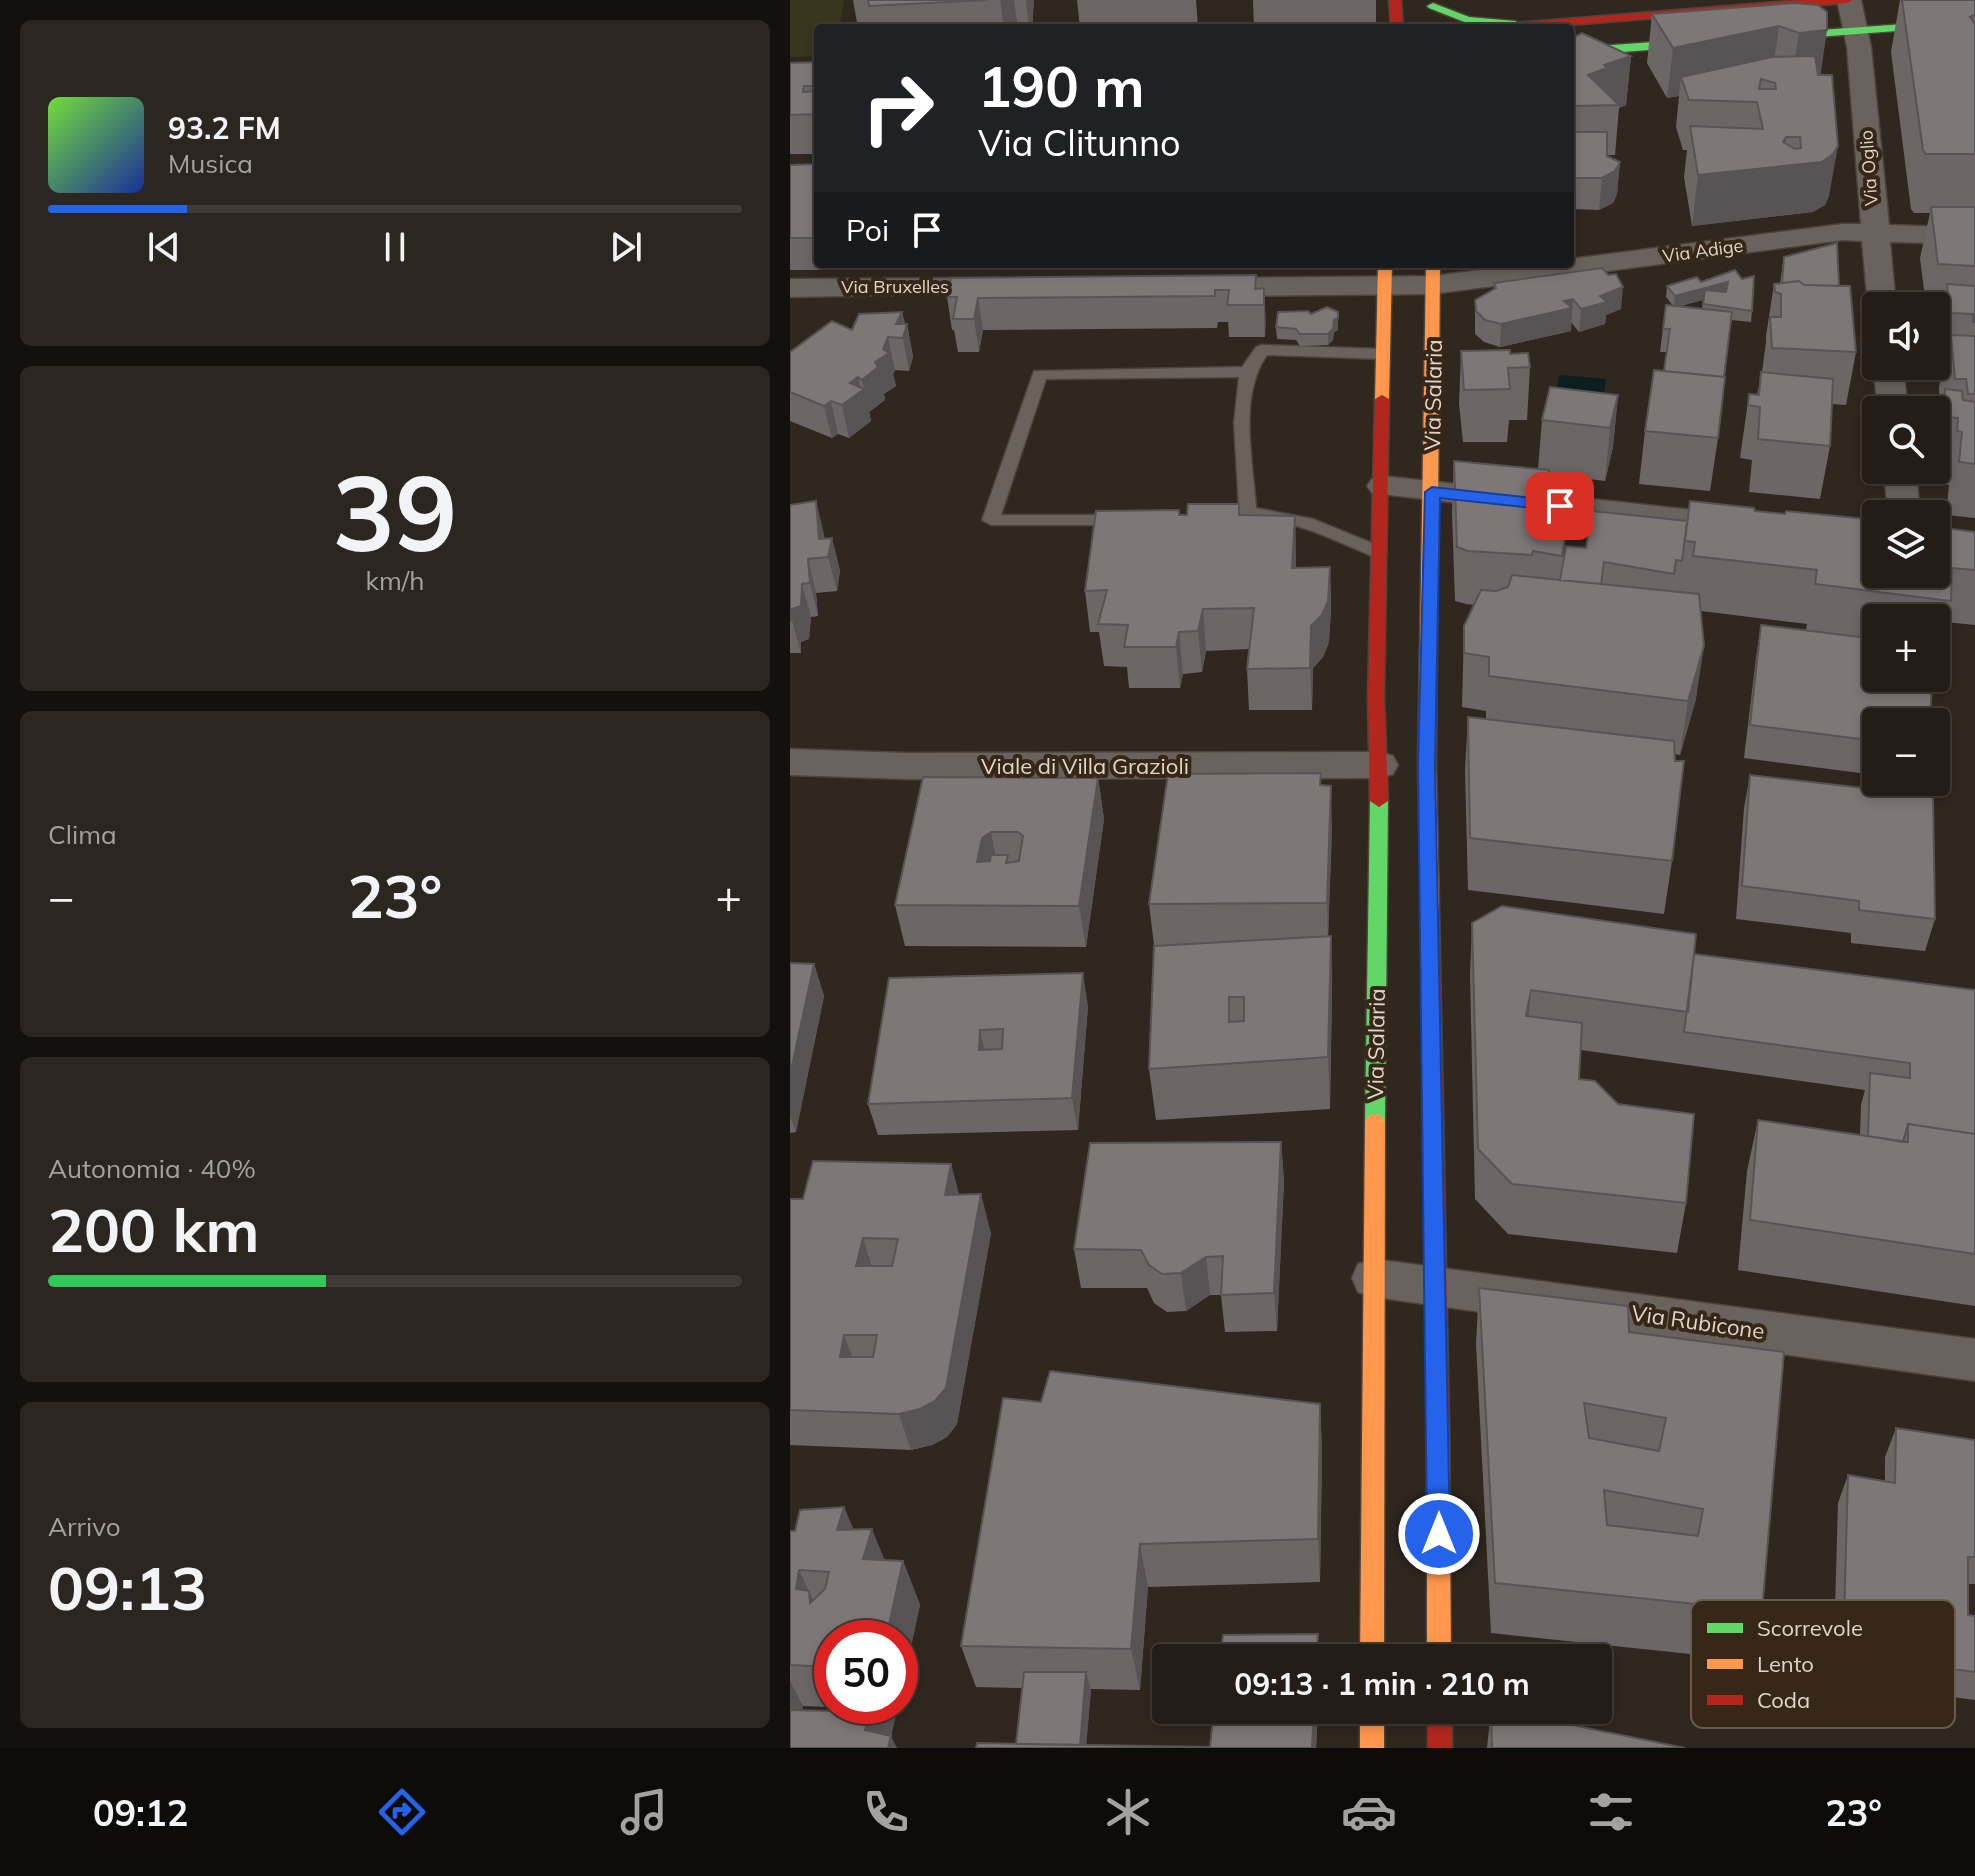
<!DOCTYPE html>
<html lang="it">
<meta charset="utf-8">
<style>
body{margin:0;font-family:Mulish,sans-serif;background:#2c2620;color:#f1f3f6;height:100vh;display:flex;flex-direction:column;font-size:30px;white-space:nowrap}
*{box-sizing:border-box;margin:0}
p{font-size:26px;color:#a3a2a1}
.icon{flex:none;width:44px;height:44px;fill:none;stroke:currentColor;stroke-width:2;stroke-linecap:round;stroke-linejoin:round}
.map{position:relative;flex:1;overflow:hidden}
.side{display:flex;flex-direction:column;gap:20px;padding:20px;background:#14100d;width:790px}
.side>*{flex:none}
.hud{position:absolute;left:24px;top:24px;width:760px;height:244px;border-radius:8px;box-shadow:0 4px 12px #0003,0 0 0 2px #413b36;background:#202124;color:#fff;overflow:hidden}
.tools{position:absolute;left:1072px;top:292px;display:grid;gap:16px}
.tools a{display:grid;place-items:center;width:88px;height:88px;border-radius:8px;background:#241d17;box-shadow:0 4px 12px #0003,0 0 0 2px #413b36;font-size:40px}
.speed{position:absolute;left:24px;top:1620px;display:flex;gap:16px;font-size:40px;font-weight:700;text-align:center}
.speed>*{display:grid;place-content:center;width:104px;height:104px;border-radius:50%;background:#241d17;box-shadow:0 4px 12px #0003,0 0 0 2px #413b36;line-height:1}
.speed .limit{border:12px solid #d22;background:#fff;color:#111}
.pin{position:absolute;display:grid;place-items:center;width:68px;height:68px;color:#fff;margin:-34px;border-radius:16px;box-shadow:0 4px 12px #0006}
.me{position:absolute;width:88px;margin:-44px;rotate:0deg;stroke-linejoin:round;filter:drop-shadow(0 0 6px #0008)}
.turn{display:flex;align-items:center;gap:28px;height:168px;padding:0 32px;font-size:36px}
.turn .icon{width:104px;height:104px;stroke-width:2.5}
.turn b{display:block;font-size:56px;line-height:68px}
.then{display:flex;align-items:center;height:76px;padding:0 32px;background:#0003;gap:16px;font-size:30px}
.big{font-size:60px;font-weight:700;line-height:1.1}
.side .card{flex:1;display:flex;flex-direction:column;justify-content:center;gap:12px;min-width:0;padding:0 28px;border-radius:12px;background:#2c2620}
.side .dial{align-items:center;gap:0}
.dial b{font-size:104px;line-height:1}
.song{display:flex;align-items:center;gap:24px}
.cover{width:96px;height:96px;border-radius:12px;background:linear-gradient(135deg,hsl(100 70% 55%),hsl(230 70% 35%))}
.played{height:8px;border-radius:4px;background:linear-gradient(90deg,#2563eb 20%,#413b36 20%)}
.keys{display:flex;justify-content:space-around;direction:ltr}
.heat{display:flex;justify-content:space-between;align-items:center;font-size:44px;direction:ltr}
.charge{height:12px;border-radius:6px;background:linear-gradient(90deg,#34c759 40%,#413b36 0)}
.trip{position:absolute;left:362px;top:1644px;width:460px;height:80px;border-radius:8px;background:#241d17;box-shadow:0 4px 12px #0003,0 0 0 2px #413b36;font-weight:700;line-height:80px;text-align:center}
.menu{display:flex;height:128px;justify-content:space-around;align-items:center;background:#0e0c09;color:#a3a2a1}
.menu .icon{width:56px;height:56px}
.menu .current{color:#2563eb}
.menu b{font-size:36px;color:#f1f3f6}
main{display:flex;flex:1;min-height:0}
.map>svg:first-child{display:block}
.green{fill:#38371d}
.water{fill:#0b1f21}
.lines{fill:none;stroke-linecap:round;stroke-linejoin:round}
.lane-casing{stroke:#4b433c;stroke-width:3}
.street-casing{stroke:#4b433c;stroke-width:3}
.fast-casing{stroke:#4b433c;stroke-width:3}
.slow-casing{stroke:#4b433c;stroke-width:3}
.jam-casing{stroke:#4b433c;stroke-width:3}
.lane{fill:#6a635d;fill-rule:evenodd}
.street{fill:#6a635d;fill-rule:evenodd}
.fast{fill:#63d668;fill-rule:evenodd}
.slow{fill:#ff974d;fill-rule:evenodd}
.jam{fill:#b3261e;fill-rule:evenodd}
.wall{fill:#6c6667;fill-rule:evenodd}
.shaded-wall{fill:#585354}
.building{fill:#7e7778;stroke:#585354;stroke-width:2;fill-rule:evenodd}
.route{fill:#2563eb;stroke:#184099;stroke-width:2}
.labels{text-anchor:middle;stroke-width:8;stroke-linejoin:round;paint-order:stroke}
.far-street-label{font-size:18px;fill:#dfd6cc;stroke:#362719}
.street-label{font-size:22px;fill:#dfd6cc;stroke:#362719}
.key{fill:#362719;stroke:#695c4f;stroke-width:2}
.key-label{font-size:22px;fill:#dfd6cc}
</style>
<main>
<section class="side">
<div class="card">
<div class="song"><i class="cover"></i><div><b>93.2 FM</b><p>Musica</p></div></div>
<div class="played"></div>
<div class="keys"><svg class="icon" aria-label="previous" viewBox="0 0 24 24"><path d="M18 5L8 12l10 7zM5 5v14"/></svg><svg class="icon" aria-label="pause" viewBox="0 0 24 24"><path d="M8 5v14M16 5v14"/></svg><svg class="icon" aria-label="next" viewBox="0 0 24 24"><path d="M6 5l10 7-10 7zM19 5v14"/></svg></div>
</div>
<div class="card dial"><b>39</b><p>km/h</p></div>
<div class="card"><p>Clima</p>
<div class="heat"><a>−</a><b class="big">23°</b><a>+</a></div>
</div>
<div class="card"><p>Autonomia · 40%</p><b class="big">200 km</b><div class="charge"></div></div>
<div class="card"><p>Arrivo</p><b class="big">09:13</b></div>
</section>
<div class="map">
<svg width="1185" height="1748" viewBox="0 0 1185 1748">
<rect width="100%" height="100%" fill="#30271f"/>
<path class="green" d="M0,0H54L49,28H28V56L0,57Z"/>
<path class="water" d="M769,375L816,379L814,392L767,388Z"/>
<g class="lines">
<defs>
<path id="lane" d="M472,345L592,349L600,354L592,359L477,355C448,396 463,460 466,508L523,519L594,548L597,552L594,556H582C544,540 505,520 463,518C448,518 438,528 421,524L418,520L421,516L449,509L444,423L449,377L256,379L211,515H331L340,520L331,525H201L192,520L244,371L452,367L466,347Z"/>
<path id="street" d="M1047,0H1071L1081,47L1099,225L1185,228V244L1100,242L1106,306H1086V313L1082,312L1078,306L1072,241L1053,240L642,294L415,296L405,293L401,287L405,281L415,278L642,276L739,264H780V259L1053,224H1071L1057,47Z
M210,278L220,281L224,287L220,293L0,297V279Z
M1086,362V366H1113L1118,410H1088L1083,366Z
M1094,470H1126L1130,514H1098Z
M593,476L948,515L959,518L964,525L959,532L948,535L582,493L577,486L582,479Z
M0,749L116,753L590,752L603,756L608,765L603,774L590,778L116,779L0,775Z
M584,1259L1185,1339V1381L584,1297L568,1292L562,1278L568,1264Z"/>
<path id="fast" d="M643,3L679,17L725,21L731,24L725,27L677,23L639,8L637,6Z
M1185,19V25L780,56V48Z
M589,795L598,801L595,1122L592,1128L585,1130L578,1128L575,1122L580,801Z"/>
<path id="slow" d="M588,264H602L599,399L592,403L585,399Z
M636,264H650L646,766L649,908L646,913H634L631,908L628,766Z
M585,1114L592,1116L595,1122L594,1658H570L575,1122L578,1116Z
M648,1413L656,1416L659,1423L661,1658H637V1423L640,1416Z
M570,1710H594V1748H570Z"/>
<path id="jam" d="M599,0H611L613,28H601Z
M1013,0H1063L1057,3L742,28H692L698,25Z
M592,395L599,399L594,697L598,801L589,807L580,801L578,697L585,399Z
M640,901L646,903L649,908L659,1423L656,1430L648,1433L640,1430L637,1423L631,908L634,903Z
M638,1710H662V1748H638Z"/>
</defs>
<use href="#lane" class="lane-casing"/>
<use href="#street" class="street-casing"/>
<use href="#fast" class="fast-casing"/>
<use href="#slow" class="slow-casing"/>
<use href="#jam" class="jam-casing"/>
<use href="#lane" class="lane"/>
<use href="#street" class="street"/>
<use href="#fast" class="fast"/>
<use href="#slow" class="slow"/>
<use href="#jam" class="jam"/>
</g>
<path class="wall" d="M63,0H244L242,28H68Z
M287,0H406L408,28H290Z
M463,0H586V28H464Z
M1110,0H1185V518L1156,515L1159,485L1154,484L1155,471L1144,470H1146V426L1150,407L1149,387L1154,366L1148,365L1146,347V333L1150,316H1146V306H1136L1130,258L1140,213H1124L1121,209L1101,52Z
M1005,3L1030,75L1039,196L1035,205L1023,212L902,226L894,177L897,150H893L886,127L889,96L877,98L857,63L862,14Z
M780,39L841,56L836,105L829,108L825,155H817L830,162L827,194L823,203L809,210L780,209Z
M28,62V154H0V63Z
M28,164V264H38L36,270H0V165Z
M994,257L1049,286L1066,352L1056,405L1042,404L1040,446L1030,499L959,492L962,460L950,458L959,394L967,395L972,372L976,342V336L984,284L990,283Z
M87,264H225V266L87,267Z
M274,264H379L275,266Z
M434,264H480L477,266L461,267Z
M507,264H529L517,270Z
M466,275V289L474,288L475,337H439L438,322H428L427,328L193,330L189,352H168L164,330H162L157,297Z
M818,275L831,309L816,315L815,324L789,332L781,322V331L710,347L694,342L685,334V300L704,290V283Z
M911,282L962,311L961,322L941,320L928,438L920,491L849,484L855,431L874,371L877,352H870L876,305L883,306L876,297L877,286ZM913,300L912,309L887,307Z
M112,312L115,324H117L123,357L119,371L105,370L103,374L106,386L94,394L95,400L79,412L81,421L59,438L48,434L42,438L0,421V352Z
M548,312V330L544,332L543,340L538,345L510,346L506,340L487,339L486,327L521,314Z
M671,351L720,354L740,367L737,420H719L717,442H673L669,404Z
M828,395L823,447L815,481L758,474L755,523L753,535L775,537L774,560L796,548L897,521L965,511L1185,532V625L1156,622L1147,655H1146V618H1086V775L954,758L966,658L971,625L1016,630L1017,624L911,611L906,699L890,755L884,754L882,861L874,914L678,890L675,770L678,717L696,719V711L672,707L674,626L684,605L676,604L665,601L662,514L664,461L748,469L752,420Z
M449,504L450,515L505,516L506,568L540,567L541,609L539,642L533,657L523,668L522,710H459L457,669L459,649L416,651L412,672L393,674L390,688H339L337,667L314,666L309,632H300L295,591L389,515H397Z
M0,513L34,534V538H42L50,571L47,591L26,593L28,616L21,617L19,639L11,642V653H0Z
M960,775L1145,919L1135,951L1061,943V933L946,919L954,808Z
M133,777L308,778L314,819L296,947L115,946L105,905Z
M532,785L542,828L538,936H541L542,988L540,1109L366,1120L359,1069L381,945H364L359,904Z
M682,923L904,954L1185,990V1306L948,1270L957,1171L968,1120L1070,1135L1071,1105L1075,1090L791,1050L789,1079L896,1203L887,1253L718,1234L685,1199L680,975Z
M0,963L24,964L34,996L6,1132L0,1133Z
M99,978L298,1006L288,1130L88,1135L78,1104Z
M491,1142L494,1181L487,1331L435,1332L431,1295H420L396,1311L377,1312L364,1303L357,1288H291L284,1249Z
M161,1164L169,1195L201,1233L167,1424L157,1437L142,1445L121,1450L0,1445V1199H13Z
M689,1288L839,1332L972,1611L957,1660L701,1633L686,1344Z
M251,1402L530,1404L532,1450L530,1582L358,1587L350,1690L301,1689L296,1745L420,1747L424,1710H528L526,1748H186L226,1744L233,1688L186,1687L171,1646Z
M1106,1428L1185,1440V1584H1178V1615L1185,1616V1700L1043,1681L1048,1503L1058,1475L1095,1481V1457Z
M64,1530L95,1560L113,1561L130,1605L110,1696V1638H42V1706H108L101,1736L0,1748V1531ZM13,1706L39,1707L38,1711L12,1710Z
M701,1710L895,1748H697Z"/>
<path class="shaded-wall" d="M210,0H224L228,28H214Z
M236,0H244L242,28H239Z
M989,26L982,76L891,77L889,96L877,98L883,48Z
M1037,30L1030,79L1001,82L1009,33Z
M841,56L836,105L829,108V105L798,75L814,65Z
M996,137L991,166L1048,146L1039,196L1035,205L1023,212L902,226L908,175L993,142Z
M830,162L827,194L823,203L809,210L812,178Z
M517,264H529L517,270Z
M938,282L936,294L884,307L885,296Z
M833,287L831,309L816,315L815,324L789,332L791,309L810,296Z
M474,288L476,321L475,337L474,305Z
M188,298L193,330L189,352L184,319Z
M783,299L781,331L710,347L711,324Z
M112,312L116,328L117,324L123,357L119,371L113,338L106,324Z
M548,318V330L544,332L543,340L538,345V334L544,320Z
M98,337L105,370L103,374L106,386L94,394L95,400L79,412L72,380L85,362L93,349Z
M68,377L71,390L74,389L81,421L59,438L52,405L60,383Z
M828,395L823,447L815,481L820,428Z
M41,401L48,434L42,438L34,406Z
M759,470L755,523L749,552L747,535Z
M26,501L34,534L36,558L29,539Z
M505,516L506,557L504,609L502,568Z
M42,538L50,571L47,591L38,557Z
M18,559L26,593L28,616L20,583Z
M540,567L541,609L539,642L533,657L523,668L522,710L520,668L521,626Z
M12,584L21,617L19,639L11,642V653L2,620V609Z
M413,609L416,651L412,672L408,631Z
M389,632L393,674L390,688L386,647Z
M914,646L906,699L890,755L898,701Z
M308,778L314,819L296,947L289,906Z
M541,786L542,828L538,944L537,903Z
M201,832L209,873L187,862L192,838Z
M541,936L542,988L540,1109L538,1057Z
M24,964L34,996L6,1132L0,1116V1075Z
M293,973L298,1006L288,1130L282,1098Z
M741,990L736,1042V1016Z
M190,1030L197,1062L189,1050Z
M491,1142L494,1181L487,1331L484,1293Z
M161,1164L171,1203L155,1195Z
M191,1194L201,1233L167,1424L157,1437L142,1445L121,1450L109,1414Z
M73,1238L85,1277L66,1266Z
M416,1257L420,1295L396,1311L391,1273Z
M54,1335L68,1372L50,1357Z
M530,1404L532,1450L530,1582L528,1539Z
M54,1507L73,1551L47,1530Z
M82,1529L100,1573L73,1559Z
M350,1544L358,1587L350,1690L341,1649Z
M113,1561L130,1605L110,1696V1638H96Z
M9,1570L39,1634L6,1589Z
M296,1672L301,1690L296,1748H289Z
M0,1681L13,1706L4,1748L0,1742Z
M80,1706H108L101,1736L107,1748H83L75,1730Z
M524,1710H528L526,1748H522Z"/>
<path class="building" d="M78,0H197L79,6Z
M1112,0H1185V15L1180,17L1185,24V154H1136L1133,150Z
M1005,3L1028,5L1037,12V30L1009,33L989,26L883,48L862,14Z
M792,33L841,56L814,65L817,68L798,75L829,105L783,106L780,103V39Z
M1025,56L1028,75H1042L1048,146L1043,154L1032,162L908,175L900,126L973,129L967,102L899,100L891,77L982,57ZM971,79L985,83L986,89H969ZM996,137H1010L1011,148L1005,149L993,142Z
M28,62V86H14L13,92L28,91V114L0,115V63Z
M780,132H817V156L830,162L825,171L812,178H780Z
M28,164V238H0V165Z
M1141,207H1185V266L1148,264Z
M1047,243L1049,286L1014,285L1009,281L992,283L994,257Z
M812,268L818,275L826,274L833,287L810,296L817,302L791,309L783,299L774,301L782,308L711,324L695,320L686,311L685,300L706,288L704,283Z
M945,270L952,279L964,276L962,311L913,304L915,290L936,292L938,282L885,296L877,286L907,277L911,282Z
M466,275L465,289L474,288V305H437L439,290H425V296L188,298L184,319H163L167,297H157L161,278Z
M1009,281L1014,285L1060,286L1066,352L982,348L980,317H991V294L985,292L984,284Z
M1157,284L1185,286V322H1183V314L1159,313Z
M876,305L942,312L934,377L874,371L880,329H873Z
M537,307L548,312V318L544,320L543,329L538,334H510L506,329L486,327L488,312L518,311L521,314Z
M112,312L106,324H117L113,338L98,337L93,349L99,353L85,362L88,367L72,380L68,377L60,383L74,389L52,405L41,401L34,406L0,392V352L42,321L62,330L69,314Z
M1161,335L1185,336V394H1178L1176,379H1165Z
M720,350V354L738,353L740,367L718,368L720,389L674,390L671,351Z
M864,370L935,377L928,438L855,431Z
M971,372L1043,379L1040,446L968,439L970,407L958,405L959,394L969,395Z
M760,387L828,395L820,428L752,420Z
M1155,389L1172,391L1173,400L1185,402V464L1169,462L1172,432L1167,431L1168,418L1153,417Z
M664,461L759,470L747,535L775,537L772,556L743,551L742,555L678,551L667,547Z
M26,501L29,539L42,538L38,557L18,559L20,583L12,584L11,606L2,609V620H0V505Z
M900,501L964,508L965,511L995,514L996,511L1086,520V574H1146V527L1185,532V570L1162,568L1161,601L1025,584L1027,570L903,556L905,542L895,541Z
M398,504H449V515L505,516L502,568L540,567L538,601L532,615L521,626L520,668L457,669L464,608L413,609L408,631L389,632L386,647H334L338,625L308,624L317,590L295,591L306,511L389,510V515H397Z
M802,511L897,521L892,561L886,560L884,574L814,562L811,584L770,580L776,546L796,548Z
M722,575L909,594L914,646L898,701L699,676V657L674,653V626L691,590L706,591L718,587Z
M971,625L1086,639V678H1142L1140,722H1086V741L960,725Z
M678,717L884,741L885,761H894L882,861L680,838Z
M531,773L530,785L541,786L537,903L359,904L378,774Z
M960,775L1143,796L1145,919L1069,910V901L952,886Z
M133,777L308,778L289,906L105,905ZM201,832H228L233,836L229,861L216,863L218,855H201L200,861L187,862L192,838Z
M712,906L906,934L898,1012L741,990L736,1016L792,1023L789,1079L805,1081L828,1104L904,1114L896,1203L722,1184L688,1149L682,923Z
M541,936L538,1057L359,1069L364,946ZM439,997H454V1021L439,1022Z
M904,954L1185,990V1134L1118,1124L1113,1142L1078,1136L1080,1073L1120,1078V1063L894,1032Z
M0,963L24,964L0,1075Z
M293,973L282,1098L78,1104L99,978ZM213,1029L212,1049L189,1050L190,1030Z
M968,1120L1118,1142V1124L1185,1134V1254L960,1220Z
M491,1142L484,1293L431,1295L433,1256L416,1257L391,1273L372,1274L359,1265L351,1250L284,1249L300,1143Z
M23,1161L161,1164L155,1195L191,1194L156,1388L145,1401L130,1409L109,1414L0,1410V1199H13ZM73,1238L108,1239L102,1266H66ZM54,1335H87L83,1357H50Z
M689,1288L838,1306L839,1332L994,1352L972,1611L705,1583ZM794,1403L876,1418L869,1451L799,1438ZM814,1490L913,1509L908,1536L817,1525Z
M260,1371L530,1404L528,1539L350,1544L341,1649L171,1646L213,1398L251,1402Z
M1106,1428L1185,1440V1557H1178V1615L1185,1616V1672L1053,1655L1058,1475L1105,1483Z
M54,1507L47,1530L82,1529L73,1559L113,1561L96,1638H42V1667L0,1665V1531H5L10,1510ZM9,1570L39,1572L35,1589L20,1603L19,1591L6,1589Z
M528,1634L526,1658H430L433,1635Z
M234,1672H296L290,1745L226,1744Z
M42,1691V1706H80L75,1730L101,1736L98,1748H0V1710L38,1711Z
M424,1710H524L522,1748H186L187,1743L420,1747Z
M701,1710H708L895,1748H702Z"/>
<path class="route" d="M642,487L770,501L778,506L770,511L650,498L645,766L660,1534L657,1542L649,1545L640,1542L637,1534L628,766L635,492Z"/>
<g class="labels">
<g class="far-street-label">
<text transform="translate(1079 168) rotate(-94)" y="6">Via Oglio</text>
<text transform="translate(913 251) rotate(-8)" y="6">Via Adige</text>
<text x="105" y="293">Via Bruxelles</text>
</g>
<g class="street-label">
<text transform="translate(643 395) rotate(-89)" y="8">Via Salaria</text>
<text x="295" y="774">Viale di Villa Grazioli</text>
<text transform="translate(586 1044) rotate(-89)" y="8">Via Salaria</text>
<text transform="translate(908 1322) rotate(8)" y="8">Via Rubicone</text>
</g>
</g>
<rect x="901" y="1600" width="264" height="128" rx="12" class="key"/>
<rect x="917" y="1623" width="36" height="10" fill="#63d668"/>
<rect x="917" y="1659" width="36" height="10" fill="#ff974d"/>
<rect x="917" y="1695" width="36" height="10" fill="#b3261e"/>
<g class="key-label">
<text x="967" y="1636">Scorrevole</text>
<text x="967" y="1672">Lento</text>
<text x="967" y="1708">Coda</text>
</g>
</svg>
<div class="tools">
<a><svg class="icon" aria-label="sound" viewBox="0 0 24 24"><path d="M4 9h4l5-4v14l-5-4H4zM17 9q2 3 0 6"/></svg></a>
<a><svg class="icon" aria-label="search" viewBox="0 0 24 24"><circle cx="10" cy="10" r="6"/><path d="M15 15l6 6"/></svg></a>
<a><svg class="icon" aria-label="layers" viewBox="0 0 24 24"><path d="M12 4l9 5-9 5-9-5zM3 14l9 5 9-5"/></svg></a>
<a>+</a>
<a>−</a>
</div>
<div class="speed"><div class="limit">50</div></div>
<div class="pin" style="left:770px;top:506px;background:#d93025"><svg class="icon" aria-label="arrive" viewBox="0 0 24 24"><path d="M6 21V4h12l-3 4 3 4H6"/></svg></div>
<svg class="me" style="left:649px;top:1534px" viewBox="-20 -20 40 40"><circle r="17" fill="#2563eb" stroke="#fff" stroke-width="3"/><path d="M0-11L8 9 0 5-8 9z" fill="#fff"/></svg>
<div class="trip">09:13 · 1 min · 210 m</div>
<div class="hud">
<div class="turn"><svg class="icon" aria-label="right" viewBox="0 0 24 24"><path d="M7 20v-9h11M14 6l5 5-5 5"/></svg><div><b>190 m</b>Via Clitunno</div></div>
<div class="then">Poi<svg class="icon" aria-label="arrive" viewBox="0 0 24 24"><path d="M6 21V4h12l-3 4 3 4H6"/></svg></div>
</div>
</div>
</main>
<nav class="menu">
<b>09:12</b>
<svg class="icon current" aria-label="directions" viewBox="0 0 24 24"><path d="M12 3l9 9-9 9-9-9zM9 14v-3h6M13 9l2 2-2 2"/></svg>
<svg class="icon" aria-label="music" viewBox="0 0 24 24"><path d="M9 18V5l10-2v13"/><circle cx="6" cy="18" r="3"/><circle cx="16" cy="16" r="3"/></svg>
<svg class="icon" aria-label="phone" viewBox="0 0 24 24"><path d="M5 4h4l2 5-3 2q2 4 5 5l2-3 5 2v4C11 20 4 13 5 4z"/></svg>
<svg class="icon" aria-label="climate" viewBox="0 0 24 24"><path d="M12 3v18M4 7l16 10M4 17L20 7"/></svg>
<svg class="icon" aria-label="car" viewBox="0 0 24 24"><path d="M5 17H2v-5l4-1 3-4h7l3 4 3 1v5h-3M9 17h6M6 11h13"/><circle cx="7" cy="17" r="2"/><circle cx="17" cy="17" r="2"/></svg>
<svg class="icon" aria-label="filters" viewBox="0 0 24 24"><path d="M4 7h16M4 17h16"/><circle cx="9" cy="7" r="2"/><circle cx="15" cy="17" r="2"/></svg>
<b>23°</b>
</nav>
